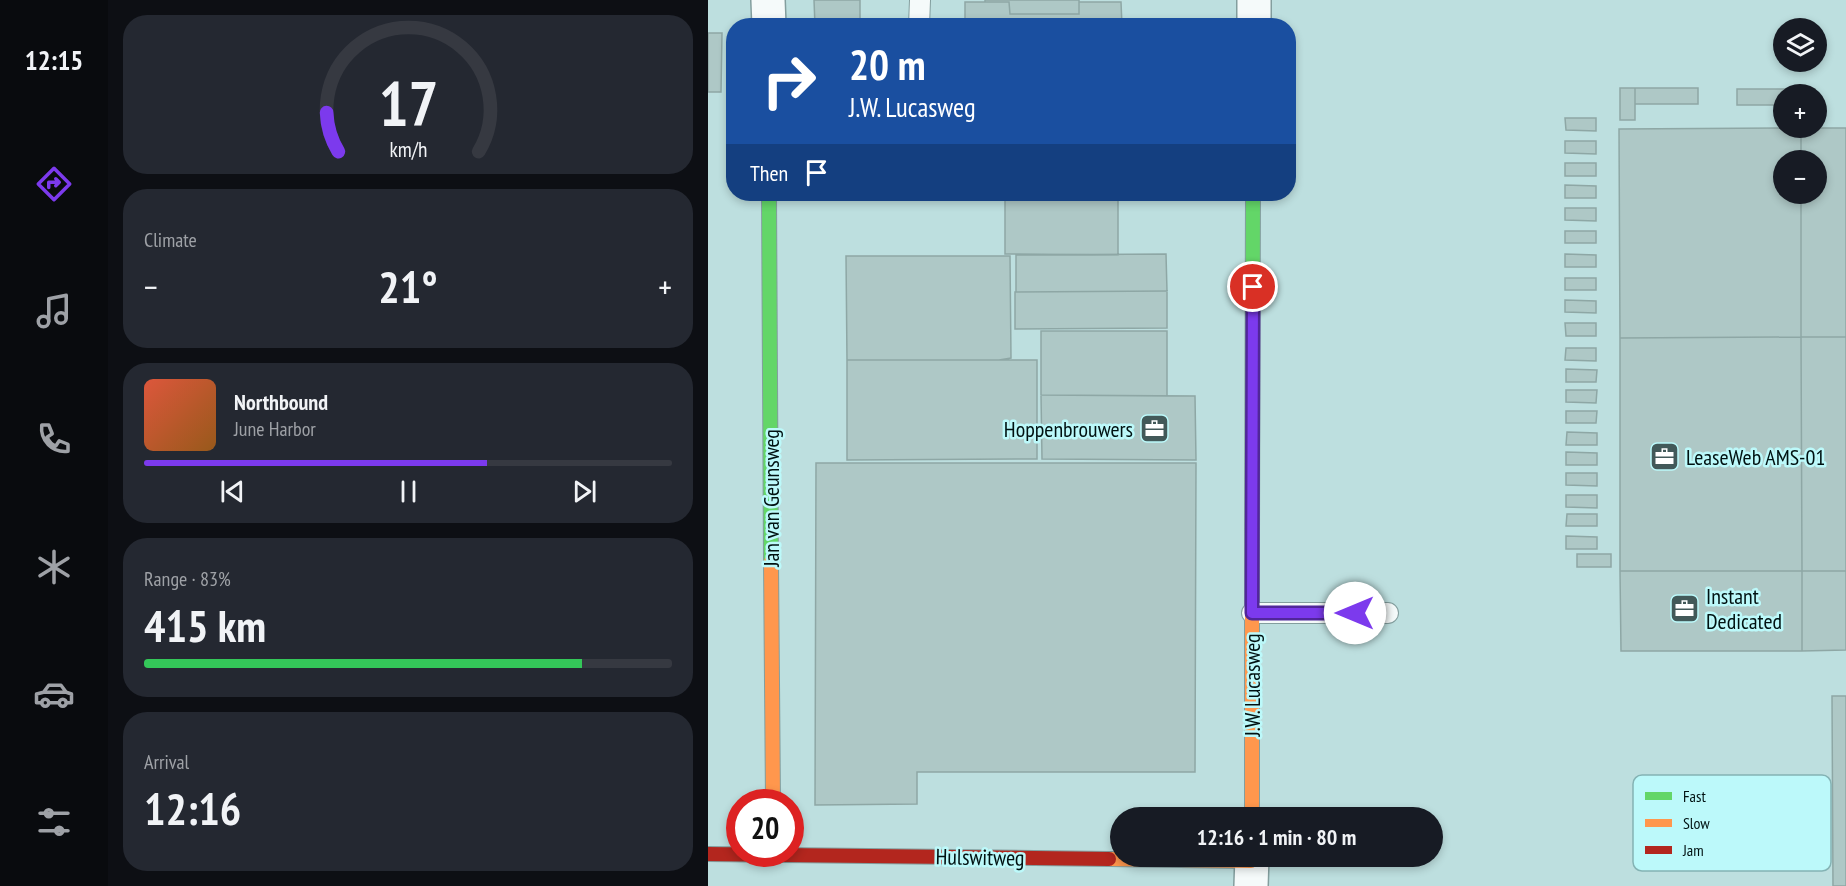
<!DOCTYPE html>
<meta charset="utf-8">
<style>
body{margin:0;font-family:"PT Sans Narrow",sans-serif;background:#242831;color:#f1f3f6;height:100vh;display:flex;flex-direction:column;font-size:22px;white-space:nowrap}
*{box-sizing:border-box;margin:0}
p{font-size:20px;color:#9ea1a6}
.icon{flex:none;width:33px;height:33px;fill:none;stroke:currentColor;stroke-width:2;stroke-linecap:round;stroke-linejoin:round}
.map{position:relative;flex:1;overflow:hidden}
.side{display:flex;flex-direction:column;gap:15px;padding:15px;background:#0d0f14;width:600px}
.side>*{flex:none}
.guide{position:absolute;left:18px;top:18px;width:570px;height:183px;border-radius:24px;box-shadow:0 3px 9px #0003;background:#1a4fa0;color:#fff;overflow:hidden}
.tools{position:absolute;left:1065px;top:18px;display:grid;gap:12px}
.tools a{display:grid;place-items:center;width:54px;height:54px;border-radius:50%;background:#171b24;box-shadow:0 3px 9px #0003;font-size:30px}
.speed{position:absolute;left:18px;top:789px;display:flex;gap:12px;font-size:30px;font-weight:700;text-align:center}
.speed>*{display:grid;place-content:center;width:78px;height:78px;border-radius:50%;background:#171b24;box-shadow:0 3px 9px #0003;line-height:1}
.speed .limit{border:9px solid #d22;background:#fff;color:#111}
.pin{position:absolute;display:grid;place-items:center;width:51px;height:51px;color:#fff;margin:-26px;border:3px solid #fff;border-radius:50%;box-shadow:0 2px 6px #0007}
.me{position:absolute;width:66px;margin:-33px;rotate:270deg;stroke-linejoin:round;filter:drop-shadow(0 0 4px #0008)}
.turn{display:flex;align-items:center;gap:21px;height:126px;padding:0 24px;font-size:27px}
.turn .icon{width:78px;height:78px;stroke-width:2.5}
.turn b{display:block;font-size:42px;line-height:51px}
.then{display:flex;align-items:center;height:57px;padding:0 24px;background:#0003;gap:12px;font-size:22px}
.big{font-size:45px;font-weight:800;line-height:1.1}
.side .widget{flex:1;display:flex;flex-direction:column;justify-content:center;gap:9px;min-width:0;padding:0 21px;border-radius:24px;background:#242831}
.side .dial{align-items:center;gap:0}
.dial svg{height:156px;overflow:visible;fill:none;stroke:#363941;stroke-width:7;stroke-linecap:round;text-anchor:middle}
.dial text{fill:#f1f3f6;stroke:none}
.song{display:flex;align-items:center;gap:18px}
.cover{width:72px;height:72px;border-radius:9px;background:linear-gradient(135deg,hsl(10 70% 55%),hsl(30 70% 35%))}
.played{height:6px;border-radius:3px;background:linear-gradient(90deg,#7c3aed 65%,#363941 65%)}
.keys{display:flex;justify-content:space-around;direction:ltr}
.heat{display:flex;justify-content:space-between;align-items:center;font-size:33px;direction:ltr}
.charge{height:9px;border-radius:4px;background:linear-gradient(90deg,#34c759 83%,#363941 0)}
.trip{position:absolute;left:402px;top:807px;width:333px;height:60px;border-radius:30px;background:#171b24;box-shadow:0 3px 9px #0003;font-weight:800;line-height:60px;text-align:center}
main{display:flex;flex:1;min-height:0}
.menu{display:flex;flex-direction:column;width:108px;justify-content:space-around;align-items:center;background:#090b0e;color:#9ea1a6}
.menu .icon{width:42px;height:42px}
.menu .active{color:#7c3aed}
.menu b{font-size:27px;color:#f1f3f6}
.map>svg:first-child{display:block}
.building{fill:#aec8c6;stroke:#8ea7a5;stroke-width:1.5}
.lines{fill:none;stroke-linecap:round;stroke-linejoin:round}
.lane-casing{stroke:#839e9e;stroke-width:22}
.street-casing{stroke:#839e9e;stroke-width:36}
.fast-casing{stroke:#839e9e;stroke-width:16}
.slow-casing{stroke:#839e9e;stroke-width:16}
.jam-casing{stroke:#839e9e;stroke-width:16}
.lane{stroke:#f5fafa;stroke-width:20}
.street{stroke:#f5fafa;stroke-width:33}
.fast{stroke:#63d668;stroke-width:14}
.slow{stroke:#ff974d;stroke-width:14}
.jam{stroke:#b3261e;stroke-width:14}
.route-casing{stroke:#51269a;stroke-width:15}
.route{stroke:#7c3aed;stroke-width:10}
.labels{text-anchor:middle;stroke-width:5;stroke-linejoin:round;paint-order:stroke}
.poi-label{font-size:22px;fill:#011;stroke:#bcf9fa;text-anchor:start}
.street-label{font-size:22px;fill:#011;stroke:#bcf9fa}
.key{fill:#bcf9fa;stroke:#84b3b4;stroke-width:1.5}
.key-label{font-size:16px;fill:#011}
</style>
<main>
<nav class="menu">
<b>12:15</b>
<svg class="icon active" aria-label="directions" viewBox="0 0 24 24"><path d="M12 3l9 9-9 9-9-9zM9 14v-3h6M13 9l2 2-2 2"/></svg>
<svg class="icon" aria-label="music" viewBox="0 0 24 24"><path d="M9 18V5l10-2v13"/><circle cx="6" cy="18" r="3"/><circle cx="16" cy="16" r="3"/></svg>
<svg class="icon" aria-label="phone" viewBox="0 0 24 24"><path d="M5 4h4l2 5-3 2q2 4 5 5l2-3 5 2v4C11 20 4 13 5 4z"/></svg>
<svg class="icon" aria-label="climate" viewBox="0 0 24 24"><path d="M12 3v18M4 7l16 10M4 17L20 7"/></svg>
<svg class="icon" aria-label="car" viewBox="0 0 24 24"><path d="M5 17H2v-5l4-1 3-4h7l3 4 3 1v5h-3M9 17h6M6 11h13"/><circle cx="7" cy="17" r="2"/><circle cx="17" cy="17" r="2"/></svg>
<svg class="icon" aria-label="filters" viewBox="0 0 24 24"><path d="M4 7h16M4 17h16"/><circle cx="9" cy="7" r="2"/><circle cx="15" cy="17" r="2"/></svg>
</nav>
<section class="side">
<div class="widget dial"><svg viewBox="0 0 100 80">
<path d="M14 69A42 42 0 1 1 86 69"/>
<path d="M14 69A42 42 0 0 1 8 49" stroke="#7c3aed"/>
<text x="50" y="56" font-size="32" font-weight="700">17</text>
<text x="50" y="72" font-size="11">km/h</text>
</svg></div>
<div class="widget"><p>Climate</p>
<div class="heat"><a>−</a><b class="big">21°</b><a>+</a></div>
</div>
<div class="widget">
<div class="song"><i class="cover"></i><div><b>Northbound</b><p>June Harbor</p></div></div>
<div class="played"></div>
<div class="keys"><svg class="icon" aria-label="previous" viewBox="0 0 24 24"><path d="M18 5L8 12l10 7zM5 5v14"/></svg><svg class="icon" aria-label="pause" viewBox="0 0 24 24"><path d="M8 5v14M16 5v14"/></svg><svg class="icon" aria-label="next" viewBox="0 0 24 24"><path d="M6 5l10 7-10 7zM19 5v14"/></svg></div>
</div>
<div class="widget"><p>Range · 83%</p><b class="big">415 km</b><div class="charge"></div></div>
<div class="widget"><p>Arrival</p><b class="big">12:16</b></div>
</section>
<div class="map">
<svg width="1138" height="886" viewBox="0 0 1138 886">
<rect width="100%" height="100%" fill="#bddfdf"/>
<path class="building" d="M106,0H152V26H107Z
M277,0H371V14H302L301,2H277Z
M257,2H301L302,14H371V2H413L414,26H257Z
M0,33H14L13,92H0Z
M912,88H927V120H912Z
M927,88H990V104H927Z
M1029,89H1091V94H1076V105H1029Z
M1091,89H1107V94H1091Z
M857,118H888V131L858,130Z
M1093,128V160H1076V194H1093V337L912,338L911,129Z
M1093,128H1138V337H1093V194H1108V160H1093Z
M857,141H888V154L857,153Z
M857,163H888V176H857Z
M857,185L888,186V198H857Z
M297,194H410V255L297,254Z
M857,208H888V221L857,220Z
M857,231H888V243H857Z
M458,254L459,291L308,292V255Z
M857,254L888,255V267H857Z
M138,256H302L303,358L291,360H139Z
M857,278H888V290H857Z
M459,291V328L307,329V292Z
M857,300L888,301V313L857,312Z
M857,323H888V336H858Z
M333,331H459V396L333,395Z
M1093,337L1094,571H912V338Z
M1093,337H1138V571H1094Z
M858,348H888V361L857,360Z
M139,360H329V459L139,460Z
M858,369L889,370L888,382H858Z
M858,390H889L888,403L858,402Z
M333,395L487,396L488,460L334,459Z
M858,411H889L888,423H858Z
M859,432L889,433V445H858Z
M858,452L889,453V465H858Z
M108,463H488L487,772H209V804L107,805Z
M858,473H889V486L858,485Z
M858,495H889V508L858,507Z
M859,514H889V526H858Z
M858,536L889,537V549H858Z
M869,554H903V567H869Z
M912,571H1094V651H913Z
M1094,571H1138V650L1094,651Z
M1124,696H1138V886H1125Z"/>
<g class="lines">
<defs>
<path id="lane" d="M211,26L212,0
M544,613H680"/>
<path id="street" d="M60,0L61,26
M546,26V0
M543,886L544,856"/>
<path id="fast" d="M61,194L63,562
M544,531L545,194"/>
<path id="slow" d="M63,562L65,802
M544,818V531
M401,859L543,861"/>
<path id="jam" d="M0,854L401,859"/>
</defs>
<use href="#lane" class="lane-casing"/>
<use href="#street" class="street-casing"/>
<use href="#fast" class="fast-casing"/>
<use href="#slow" class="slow-casing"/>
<use href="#jam" class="jam-casing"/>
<use href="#lane" class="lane"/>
<use href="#street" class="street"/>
<use href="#fast" class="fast"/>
<use href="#slow" class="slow"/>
<use href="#jam" class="jam"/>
</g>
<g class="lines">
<defs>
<path id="route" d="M545,287L544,613H647"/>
</defs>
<use href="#route" class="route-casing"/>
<use href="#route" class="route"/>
</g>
<defs>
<symbol id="office-square" viewBox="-11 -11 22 22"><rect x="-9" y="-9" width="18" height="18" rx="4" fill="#425959" stroke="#bcf9fa"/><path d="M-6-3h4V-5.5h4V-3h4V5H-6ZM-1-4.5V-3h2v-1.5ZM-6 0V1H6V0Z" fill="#fff"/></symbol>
</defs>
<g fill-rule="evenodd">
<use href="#office-square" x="430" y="412" width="33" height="33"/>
<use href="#office-square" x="940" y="440" width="33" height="33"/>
<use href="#office-square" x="960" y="592" width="33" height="33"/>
</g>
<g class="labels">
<g class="poi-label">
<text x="425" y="437" text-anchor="end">Hoppenbrouwers</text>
<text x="978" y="465">LeaseWeb AMS-01</text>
<text x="998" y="604">Instant<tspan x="998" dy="25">Dedicated</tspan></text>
</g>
<g class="street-label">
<text transform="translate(63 498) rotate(-90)" y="8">Jan van Geunsweg</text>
<text transform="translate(544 685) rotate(-90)" y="8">J.W. Lucasweg</text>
<text transform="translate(272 857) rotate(1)" y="8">Hulswitweg</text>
</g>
</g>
<rect x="925" y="775" width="198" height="96" rx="9" class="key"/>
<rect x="937" y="792" width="27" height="8" fill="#63d668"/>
<rect x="937" y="819" width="27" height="8" fill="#ff974d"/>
<rect x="937" y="846" width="27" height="8" fill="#b3261e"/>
<g class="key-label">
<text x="975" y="802">Fast</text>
<text x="975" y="829">Slow</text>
<text x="975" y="856">Jam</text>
</g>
</svg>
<div class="tools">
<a><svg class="icon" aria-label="layers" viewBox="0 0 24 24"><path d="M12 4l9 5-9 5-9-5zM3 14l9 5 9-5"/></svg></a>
<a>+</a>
<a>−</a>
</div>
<div class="speed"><div class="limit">20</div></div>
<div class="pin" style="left:545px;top:287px;background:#d93025"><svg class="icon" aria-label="arrive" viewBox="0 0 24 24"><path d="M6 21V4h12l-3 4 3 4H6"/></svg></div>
<svg class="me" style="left:647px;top:613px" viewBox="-20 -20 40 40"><circle r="19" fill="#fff"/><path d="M0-13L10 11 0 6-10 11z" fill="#7c3aed"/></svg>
<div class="trip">12:16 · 1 min · 80 m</div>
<div class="guide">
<div class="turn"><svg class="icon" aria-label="right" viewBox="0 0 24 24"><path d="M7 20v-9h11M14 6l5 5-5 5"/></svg><div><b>20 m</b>J.W. Lucasweg</div></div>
<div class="then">Then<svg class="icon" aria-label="arrive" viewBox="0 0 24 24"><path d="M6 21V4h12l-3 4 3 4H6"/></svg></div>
</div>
</div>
</main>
